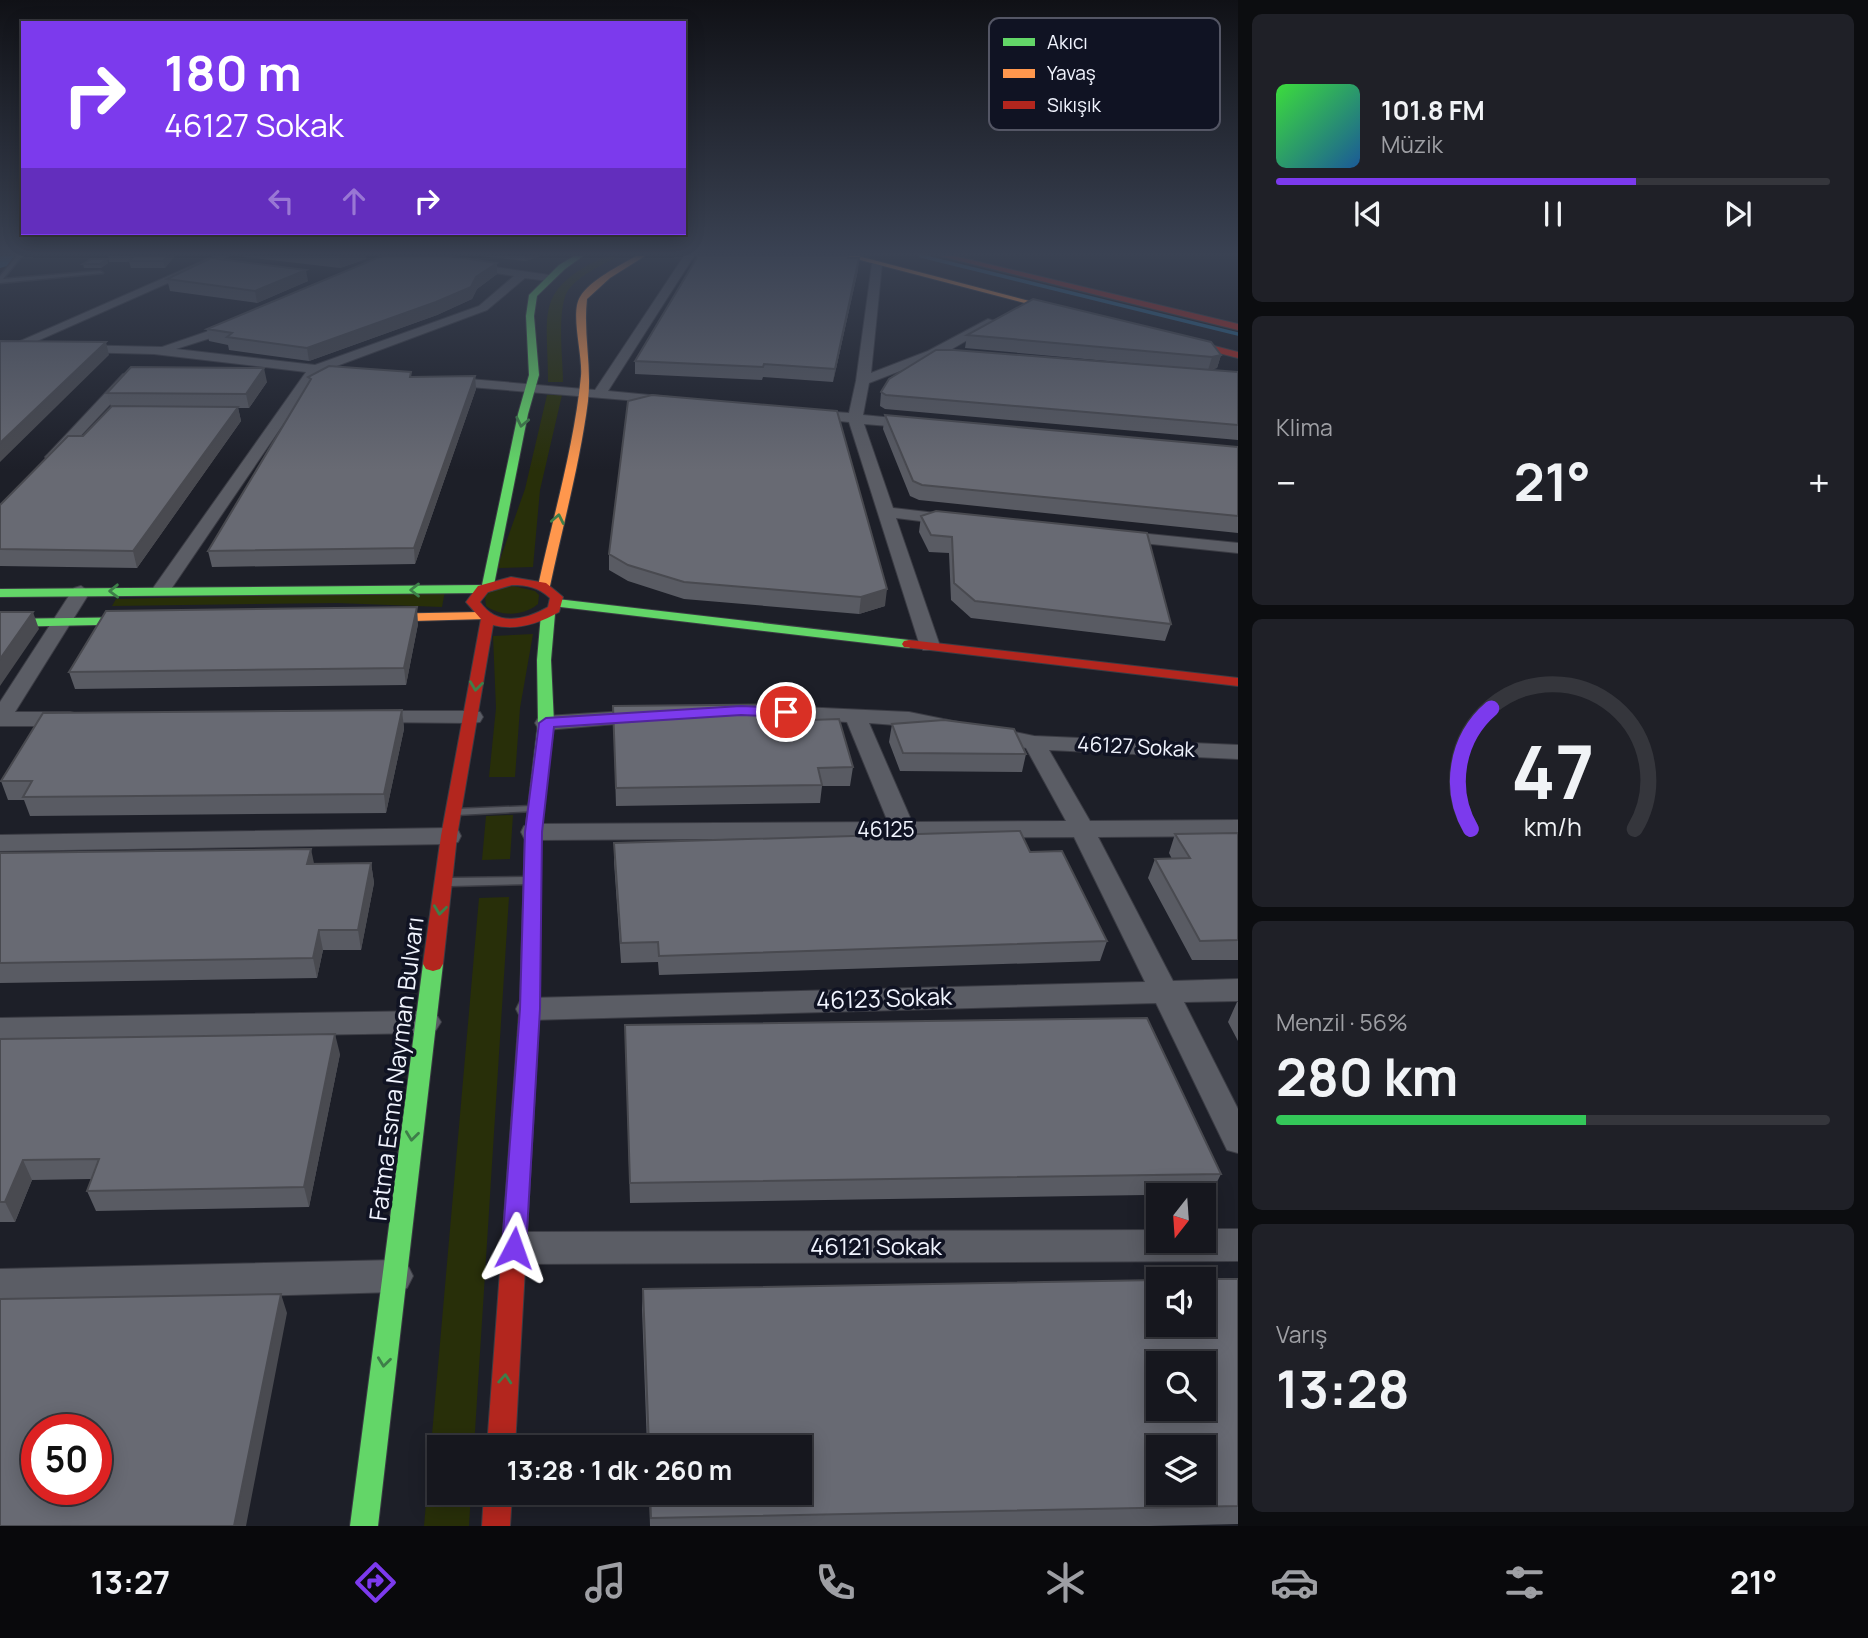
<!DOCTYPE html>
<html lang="tr">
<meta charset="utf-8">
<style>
body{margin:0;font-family:Manrope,sans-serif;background:#1f2027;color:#f1f3f6;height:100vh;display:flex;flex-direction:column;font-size:26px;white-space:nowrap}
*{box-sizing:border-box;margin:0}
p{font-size:23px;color:#9e9fa4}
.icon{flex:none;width:38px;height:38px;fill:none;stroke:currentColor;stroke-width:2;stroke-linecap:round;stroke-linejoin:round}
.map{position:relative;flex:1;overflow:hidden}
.sheet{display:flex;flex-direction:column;gap:14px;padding:14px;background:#0c0d10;width:630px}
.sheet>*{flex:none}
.banner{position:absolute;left:21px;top:21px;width:665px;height:214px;border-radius:0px;box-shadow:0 4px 18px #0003,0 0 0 2px #35363c;background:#7c3aed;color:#fff;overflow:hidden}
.needle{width:46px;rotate:197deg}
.fabs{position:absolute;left:1146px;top:1183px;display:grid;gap:14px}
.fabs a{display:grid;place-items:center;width:70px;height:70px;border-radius:0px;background:#16171e;box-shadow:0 4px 18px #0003,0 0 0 2px #35363c;font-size:35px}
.speed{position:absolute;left:21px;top:1414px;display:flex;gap:14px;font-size:35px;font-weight:700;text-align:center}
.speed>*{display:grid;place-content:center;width:91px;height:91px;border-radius:50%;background:#16171e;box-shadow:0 4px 18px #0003,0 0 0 2px #35363c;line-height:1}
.speed .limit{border:10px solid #d22;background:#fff;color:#111}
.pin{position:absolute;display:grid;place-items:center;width:60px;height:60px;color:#fff;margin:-30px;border:4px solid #fff;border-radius:50%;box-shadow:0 2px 7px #0007}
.me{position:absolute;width:77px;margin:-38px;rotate:4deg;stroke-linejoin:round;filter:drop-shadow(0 0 5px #0008)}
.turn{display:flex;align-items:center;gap:24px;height:147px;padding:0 28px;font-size:32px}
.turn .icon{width:91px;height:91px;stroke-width:2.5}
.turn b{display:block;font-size:49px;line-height:60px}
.lanes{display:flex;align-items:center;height:66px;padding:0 28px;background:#0003;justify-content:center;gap:35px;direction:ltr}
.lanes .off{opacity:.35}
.big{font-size:52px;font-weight:700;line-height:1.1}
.sheet .tile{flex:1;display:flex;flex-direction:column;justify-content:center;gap:10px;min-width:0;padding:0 24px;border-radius:10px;background:#1f2027}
.sheet .dial{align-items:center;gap:0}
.dial svg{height:182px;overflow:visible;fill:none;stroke:#35363c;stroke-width:7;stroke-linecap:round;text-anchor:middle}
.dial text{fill:#f1f3f6;stroke:none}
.song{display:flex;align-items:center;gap:21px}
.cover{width:84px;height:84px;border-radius:10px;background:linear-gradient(135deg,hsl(120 70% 55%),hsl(210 70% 35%))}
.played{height:7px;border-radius:4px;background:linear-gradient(90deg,#7c3aed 65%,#35363c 65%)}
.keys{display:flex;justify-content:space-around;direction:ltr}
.heat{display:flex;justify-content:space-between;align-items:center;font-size:38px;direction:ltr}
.charge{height:10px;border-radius:5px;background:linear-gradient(90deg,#34c759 56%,#35363c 0)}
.trip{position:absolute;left:427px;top:1435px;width:385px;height:70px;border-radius:0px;background:#16171e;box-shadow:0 4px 18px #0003,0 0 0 2px #35363c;font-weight:700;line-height:70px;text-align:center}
.tabs{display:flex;height:112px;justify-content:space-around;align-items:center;background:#09090c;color:#9e9fa4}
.tabs .icon{width:49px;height:49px}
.tabs .current{color:#7c3aed}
.tabs b{font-size:32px;color:#f1f3f6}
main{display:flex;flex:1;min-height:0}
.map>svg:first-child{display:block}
.green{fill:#282f09}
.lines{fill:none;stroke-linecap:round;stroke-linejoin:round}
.stream{stroke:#26658e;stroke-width:3.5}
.river{fill:#26658e;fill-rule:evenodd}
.lane-casing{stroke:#3b3c44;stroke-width:3}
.street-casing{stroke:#3b3c44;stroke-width:2}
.fast-casing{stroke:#3b3c44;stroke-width:2}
.slow-casing{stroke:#3b3c44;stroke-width:2}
.jam-casing{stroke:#3b3c44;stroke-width:2}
.lane{fill:#5b5d65;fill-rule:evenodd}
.street{fill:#5b5d65;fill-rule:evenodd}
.fast{fill:#63d668;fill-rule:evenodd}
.slow{fill:#ff974d;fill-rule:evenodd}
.jam{fill:#b3261e;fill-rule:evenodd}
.wall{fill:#595b63}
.shaded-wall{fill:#494a50}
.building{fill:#686a73;stroke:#494a50;stroke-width:2;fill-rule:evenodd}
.oneway{stroke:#3e7e49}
.route{fill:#7c3aed;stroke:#51269a;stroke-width:2}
.labels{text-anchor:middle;stroke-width:7;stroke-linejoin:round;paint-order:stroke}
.street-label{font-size:21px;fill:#f1f4fe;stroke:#101323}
.near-street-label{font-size:24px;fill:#f1f4fe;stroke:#101323}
.key{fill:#101323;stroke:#545665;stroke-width:2}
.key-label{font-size:19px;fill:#f1f4fe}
</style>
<main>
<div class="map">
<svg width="1238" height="1526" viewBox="0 0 1238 1526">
<rect width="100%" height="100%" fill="#1d1f28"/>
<path class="green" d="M606,256H620C602,265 582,273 569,289C556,305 563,361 563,382H548C548,312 533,290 606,256Z
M547,395H562L540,490L533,567L497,568L525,489Z
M513,586L535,591L539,595L538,604C524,616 501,617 486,606L485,597L489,592Z
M445,591L442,607L337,603L112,606L116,599Z
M533,634L520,708L515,777H489L496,708L493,636Z
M513,815L510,859L482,860L486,816Z
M509,897L474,1447H439V1493H471L469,1526H424L479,898Z"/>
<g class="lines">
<path class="stream" d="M921,256L1238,334"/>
<path class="river" d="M0,256H14L7,266L0,268Z"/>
<defs>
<path id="lane" d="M17,256H22L3,279L100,271L103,273L0,283V276Z
M531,806L535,807L537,809L535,811L456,815L450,812L456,809Z
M528,877L532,878L534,881L532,884L450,886L446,885L444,882L446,879L450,878Z"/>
<path id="street" d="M214,256H229L19,349L15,350L9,346Z
M684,256H694L608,391L670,397L677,401L675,404L446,385L439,381L446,377L595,390Z
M877,261L882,264L871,373L928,351L988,319L998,322L947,352L957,353V359L934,358L869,383L863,415L914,420L921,424L914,428L864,424L893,508L953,515L961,520L953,525L896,518L940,646L937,650H923L920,646L849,422L809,418L802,414L809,410L849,413L856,381L872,264Z
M467,263L549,275L555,278L549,281L525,278L487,310L334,367L354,370V376L318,373L167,595H153L151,591L306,372L154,354L77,352L73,351V345L162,347L235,322L239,323V329L176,349L315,365L479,306L514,276L463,268L462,266Z
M128,373L133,374V380L58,460H48L45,457L48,454L123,374Z
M1119,531L1238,543V553L1113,540L1110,536L1113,532Z
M81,586L90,592L15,712H70L78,714L81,719L78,724L70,726H0V702L74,588Z
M779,706L909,712L958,722L961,727L958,732L950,734L909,726L869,723L912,822L1066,821L1026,748L983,739L980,734L983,729L991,727L1034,736L1238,745V759L1049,750L1090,821L1238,820V836L1098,837L1173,981L1238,979V1001L1184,1002L1238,1109V1153L1227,1150L1156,1003L530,1020L520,1017L516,1009L520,1001L530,998L1145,982L1074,837L533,840L524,838L521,832L524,826L533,824L888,822L847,722L771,717L768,712L771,707Z
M643,710L651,711L654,716L651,721L546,730L538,728L535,723L538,718L546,716Z
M374,711H472L480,712L483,717L480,722L472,723L366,722L363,717L366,712Z
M449,828L458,830L461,836L458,842L449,844L0,851V835Z
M426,1011L436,1014L441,1022L436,1030L426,1033L0,1040V1018Z
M1204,1229H1238V1261L514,1264L502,1259L497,1248L502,1237L514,1232L1158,1230V1241H1204Z
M395,1260L407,1264L413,1276L407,1288L395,1292L0,1303V1269Z"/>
<path id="fast" d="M574,256H583L565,269L537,296L534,316L539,375L528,414L493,590L483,593L0,597V589L482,585L518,414L529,375L526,316L529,295L559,265Z
M557,599L909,640L916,644L909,648L552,606V600Z
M548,610L555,614L551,660L554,723L541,832L540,1001L537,1006L530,1008L523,1006L520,1001L525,832L538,723L537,660L541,614Z
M142,617L147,618V624L0,627V619Z
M433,957L440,959L443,964L378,1526H350L423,964L426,959Z"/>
<path id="slow" d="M636,256H645L610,278L587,299C583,333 592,366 588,401C580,463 563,525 550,586L549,589H539L538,586C553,517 574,447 581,376C583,356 570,313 580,297C590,280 619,266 636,256Z
M845,256H858L1071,312L1067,314Z
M481,612L488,616L486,619L376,622L369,618L376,614Z"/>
<path id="jam" d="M940,256H954L1238,324V330Z
M1175,336L1238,352V358L1172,341L1171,339Z
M511,577L546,583L563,597L559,612C538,624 516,631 493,625L457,836L443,964L440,969L433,971L426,969L423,964L441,836L481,619L466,602L478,586ZM512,585C527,585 538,587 550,598L548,607C525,620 497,627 480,602L488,592Z
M909,640L1238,678V686L904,647L902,644L904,641Z
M530,994L537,996L540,1001L515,1447H487L520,1001L523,996Z
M484,1493H512L510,1526H482Z"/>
</defs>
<use href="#lane" class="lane-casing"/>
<use href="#street" class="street-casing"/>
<use href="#fast" class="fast-casing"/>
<use href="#slow" class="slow-casing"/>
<use href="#jam" class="jam-casing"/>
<use href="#lane" class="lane"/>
<use href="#street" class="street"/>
<use href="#fast" class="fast"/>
<use href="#slow" class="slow"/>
<use href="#jam" class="jam"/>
</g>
<path class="wall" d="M108,256H174V257L165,268H131L129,262H109Z
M237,256H366V259L340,268Z
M480,256H541L525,261Z
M698,256H849V258L858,270L833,382L763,377L762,380L635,374V361Z
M108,263L101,268H84L83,264Z
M497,263V274L477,289L472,299L437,315L309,361L229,350L228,345L209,341L207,329Z
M167,279L308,281L257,303L170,291Z
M967,335L1221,355L1217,368L1210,370L1238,372V440L885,409L880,406L881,392L1162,366L965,348Z
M475,376L476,389L415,564L212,567L208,551L309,382L308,377H411Z
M267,382L249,408H238L241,421L137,568L0,566V505L83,436L111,407L107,393Z
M628,401L885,606L859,614L684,599L628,581L609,570V554Z
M885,415L1238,447V533L919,500L910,496L883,429Z
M921,516L1171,624L1165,641L971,618L951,600L949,553L929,552L919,532Z
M418,624L406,685L75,689L69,672Z
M613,706L853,767L850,786H822L820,803L616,806Z
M402,710L404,729L386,813L30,816L24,800H8L1,781Z
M892,724L1026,754L1022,772L900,771L889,742Z
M1238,833V960H1192L1148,878L1155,859H1172L1169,853L1175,834Z
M614,843L1030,852L1107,941L1100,961L659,975L658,962L621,963L614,862Z
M0,853L314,864L371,863L374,883L361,950H323L317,978L0,983Z
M1237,1002H1238V1041L1228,1022Z
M625,1025L1221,1174L1211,1194L630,1203Z
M0,1039L340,1054L309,1207L96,1211L87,1191L91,1179L32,1180L15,1222H0Z
M1238,1279V1524L1150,1526H650L649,1493H800V1447H647L642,1309L643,1289Z"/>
<path class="shaded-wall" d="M167,256H174V257L165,268L163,261Z
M339,256H366V259L340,268Z
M525,256H541L525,261Z
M859,258L858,270L833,382L835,369Z
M107,259L108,263L101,268L100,264Z
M497,263V274L477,289L472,299L437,315L309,361L307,348L476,277Z
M306,270L308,281L257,303L255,291Z
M106,342L109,355L0,462V443Z
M1221,355L1217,368L1208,370L1212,357Z
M264,368L267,382L249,408L246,394Z
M475,376L476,389L415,564L414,548Z
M238,407L241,421L137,568L133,551Z
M887,589L885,606L859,614L861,597Z
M417,607L418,624L406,685L404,668Z
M33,612L39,629L0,686V659Z
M402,710L404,729L386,813L384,794Z
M311,849L315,868L307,864Z
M371,863L374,883L361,950L358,930Z
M319,930L323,950L317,978L313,958Z
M335,1034L340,1054L309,1207L304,1187Z
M23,1160L32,1180L15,1222L5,1202Z
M281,1294L287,1313L246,1526H234Z"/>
<path class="building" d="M134,256H167L163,261H129Z
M382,256H449L497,263L476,277L471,287L436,302L307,348L227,337L232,333L207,329Z
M698,256H848V258H859L835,369L764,364L763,367L635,361Z
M211,258L306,270L255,291L167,279Z
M91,259H107L100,264H83Z
M1033,299L1211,342L1221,355L1212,357L967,335Z
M0,341L106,342L0,443Z
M936,350H954L1238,372V425L886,395L881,392L889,379Z
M329,366L411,372L410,377L475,376L414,548L208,551L311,379L308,377Z
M131,367L264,368L246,394L107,393Z
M652,395L837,411L887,589L861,597L684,582L628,565L609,554L628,401Z
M112,406L238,407L133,551L0,549V505L68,436H83Z
M885,415L1238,447V516L922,485L913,481Z
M936,511L1147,533L1171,624L975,601L954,583L952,537L931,535L921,516Z
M417,607L404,668L69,672L106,611Z
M0,612H33L0,659Z
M807,704L811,720L839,719L853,767L818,768L822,785L616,788L613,706Z
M402,710L384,794L23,797L32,781H1L43,713Z
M944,720L1014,729L1026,754L903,753L892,724Z
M1020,831L1030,852L1062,851L1107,941L659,956L658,942L621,943L614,843Z
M1238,833V940L1200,941L1155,859L1190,858L1175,834Z
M311,849L307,864L371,863L358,930H319L313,958L0,963V853Z
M1147,1018L1221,1174L630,1183L625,1025Z
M335,1034L304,1187L87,1191L99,1159L23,1160L5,1202H0V1039Z
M1204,1279H1238V1506L651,1518L650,1493H800V1447H649L643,1289L1158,1280V1325H1204ZM1158,1363H1204V1409H1158ZM1158,1447H1204V1493H1158Z
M281,1294L234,1526H0V1299ZM37,1430H96V1489H37Z"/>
<defs><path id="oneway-chevron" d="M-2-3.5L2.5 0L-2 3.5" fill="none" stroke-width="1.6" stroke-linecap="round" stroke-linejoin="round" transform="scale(1.75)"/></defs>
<g class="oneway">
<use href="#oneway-chevron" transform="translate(522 422) rotate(102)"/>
<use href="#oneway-chevron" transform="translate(558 519) rotate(-79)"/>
<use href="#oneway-chevron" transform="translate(415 590) rotate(180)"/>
<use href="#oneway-chevron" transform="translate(114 591) rotate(179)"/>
<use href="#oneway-chevron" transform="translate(476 686) rotate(97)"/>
<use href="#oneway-chevron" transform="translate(440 910) rotate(97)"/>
<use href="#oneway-chevron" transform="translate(412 1136) rotate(97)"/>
<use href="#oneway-chevron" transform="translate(384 1362) rotate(97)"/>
<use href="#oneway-chevron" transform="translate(505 1379) rotate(-86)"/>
</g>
<linearGradient id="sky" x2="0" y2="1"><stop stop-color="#101116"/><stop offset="0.54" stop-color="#3a4253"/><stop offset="1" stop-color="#3a4253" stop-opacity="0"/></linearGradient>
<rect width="1238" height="470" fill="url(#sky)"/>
<path class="route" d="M741,706L786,708L794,712L786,717L741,715L554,727L542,832L540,1009L526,1248L522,1256L514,1259L505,1256L502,1248L520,1009L525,832L539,723L546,718Z"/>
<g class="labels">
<g class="street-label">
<text transform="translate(1136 747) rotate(3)" y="7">46127 Sokak</text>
<text x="886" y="837">46125</text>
</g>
<g class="near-street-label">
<text transform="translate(884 999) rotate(-2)" y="8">46123 Sokak</text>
<text transform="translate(397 1069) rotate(-83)" y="8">Fatma Esma Nayman Bulvarı</text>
<text x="876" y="1255">46121 Sokak</text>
</g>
</g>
<rect x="989" y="18" width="231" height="112" rx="10" class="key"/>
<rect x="1003" y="38" width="32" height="8" fill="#63d668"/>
<rect x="1003" y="69" width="32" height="9" fill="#ff974d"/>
<rect x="1003" y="101" width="32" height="8" fill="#b3261e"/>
<g class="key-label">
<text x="1047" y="49">Akıcı</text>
<text x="1047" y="80">Yavaş</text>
<text x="1047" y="112">Sıkışık</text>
</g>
</svg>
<div class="fabs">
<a><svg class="needle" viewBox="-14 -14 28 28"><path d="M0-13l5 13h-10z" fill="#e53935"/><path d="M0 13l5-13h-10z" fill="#9e9fa4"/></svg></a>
<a><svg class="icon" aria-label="sound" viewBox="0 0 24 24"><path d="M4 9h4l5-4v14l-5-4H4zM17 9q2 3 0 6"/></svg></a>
<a><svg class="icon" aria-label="search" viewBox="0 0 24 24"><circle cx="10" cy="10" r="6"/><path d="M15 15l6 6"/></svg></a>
<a><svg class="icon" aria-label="layers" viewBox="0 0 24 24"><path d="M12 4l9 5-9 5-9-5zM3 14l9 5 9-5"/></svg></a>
</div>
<div class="speed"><div class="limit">50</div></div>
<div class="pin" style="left:786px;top:712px;background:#d93025"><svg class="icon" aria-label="arrive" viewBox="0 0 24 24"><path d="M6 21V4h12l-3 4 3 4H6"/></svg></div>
<svg class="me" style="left:514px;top:1248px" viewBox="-20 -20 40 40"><path d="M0-17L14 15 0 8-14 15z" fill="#7c3aed" stroke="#fff" stroke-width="4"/></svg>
<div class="trip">13:28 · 1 dk · 260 m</div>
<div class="banner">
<div class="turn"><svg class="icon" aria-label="right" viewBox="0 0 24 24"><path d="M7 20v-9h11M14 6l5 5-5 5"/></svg><div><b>180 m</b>46127 Sokak</div></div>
<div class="lanes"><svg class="icon off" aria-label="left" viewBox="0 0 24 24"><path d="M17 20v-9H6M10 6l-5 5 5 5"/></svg><svg class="icon off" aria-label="ahead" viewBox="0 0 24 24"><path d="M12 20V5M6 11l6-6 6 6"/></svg><svg class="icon" aria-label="right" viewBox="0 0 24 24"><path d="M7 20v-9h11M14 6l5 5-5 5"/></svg></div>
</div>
</div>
<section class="sheet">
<div class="tile">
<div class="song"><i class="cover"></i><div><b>101.8 FM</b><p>Müzik</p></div></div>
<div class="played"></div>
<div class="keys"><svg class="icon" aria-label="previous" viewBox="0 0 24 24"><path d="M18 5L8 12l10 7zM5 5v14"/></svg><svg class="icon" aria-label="pause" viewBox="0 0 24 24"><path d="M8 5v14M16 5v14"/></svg><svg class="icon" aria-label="next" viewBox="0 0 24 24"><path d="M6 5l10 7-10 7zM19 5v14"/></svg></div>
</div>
<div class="tile"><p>Klima</p>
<div class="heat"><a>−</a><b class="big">21°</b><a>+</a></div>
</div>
<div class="tile dial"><svg viewBox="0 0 100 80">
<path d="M14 69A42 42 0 1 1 86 69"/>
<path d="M14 69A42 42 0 0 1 23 16" stroke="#7c3aed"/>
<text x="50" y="56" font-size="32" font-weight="700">47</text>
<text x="50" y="72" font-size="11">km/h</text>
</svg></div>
<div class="tile"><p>Menzil · 56%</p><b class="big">280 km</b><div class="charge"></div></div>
<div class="tile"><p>Varış</p><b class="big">13:28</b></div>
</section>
</main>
<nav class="tabs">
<b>13:27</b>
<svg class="icon current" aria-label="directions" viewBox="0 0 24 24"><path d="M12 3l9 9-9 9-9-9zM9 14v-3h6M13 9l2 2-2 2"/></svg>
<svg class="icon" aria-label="music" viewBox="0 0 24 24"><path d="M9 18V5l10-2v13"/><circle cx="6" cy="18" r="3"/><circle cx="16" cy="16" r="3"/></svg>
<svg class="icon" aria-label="phone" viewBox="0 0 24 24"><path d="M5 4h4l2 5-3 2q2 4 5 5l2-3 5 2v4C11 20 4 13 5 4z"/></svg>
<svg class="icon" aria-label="climate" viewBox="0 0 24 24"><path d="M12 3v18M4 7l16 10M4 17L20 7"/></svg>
<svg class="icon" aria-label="car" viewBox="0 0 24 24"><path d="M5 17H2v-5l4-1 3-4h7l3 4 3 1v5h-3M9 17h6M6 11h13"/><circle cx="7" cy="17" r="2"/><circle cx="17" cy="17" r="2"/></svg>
<svg class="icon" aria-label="filters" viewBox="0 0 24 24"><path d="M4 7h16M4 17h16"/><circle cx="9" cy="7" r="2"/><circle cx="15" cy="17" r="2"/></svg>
<b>21°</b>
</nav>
